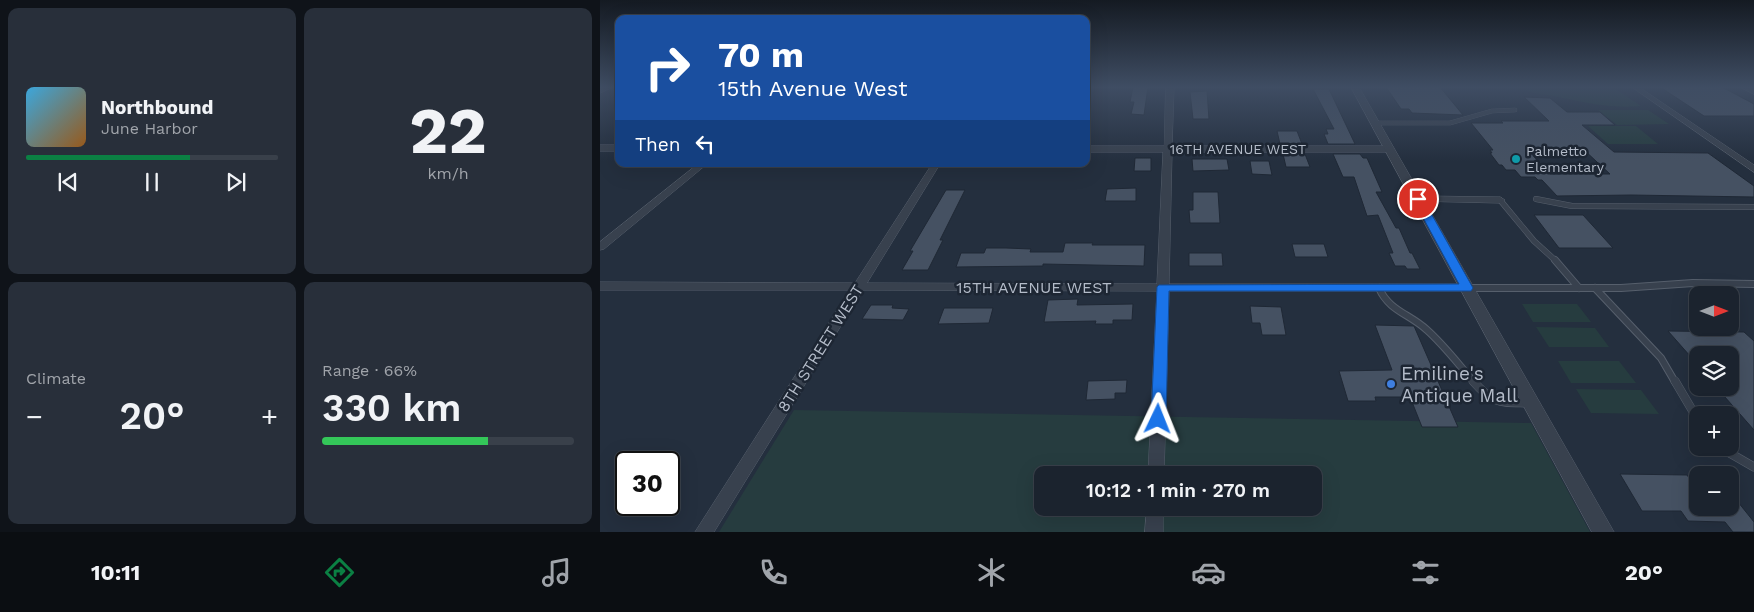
<!DOCTYPE html>
<meta charset="utf-8">
<style>
body{margin:0;font-family:"Work Sans",sans-serif;background:#282f3a;color:#f1f3f6;height:100vh;display:flex;flex-direction:column;font-size:19px;white-space:nowrap}
*{box-sizing:border-box;margin:0}
p{font-size:16px;color:#a0a4aa}
.icon{flex:none;width:28px;height:28px;fill:none;stroke:currentColor;stroke-width:2;stroke-linecap:round;stroke-linejoin:round}
.map{position:relative;flex:1;overflow:hidden}
.details{display:flex;flex-direction:column;gap:8px;padding:8px;background:#0f1319;width:600px}
.details>*{flex:none}
.top-card{position:absolute;left:15px;top:15px;width:475px;height:152px;border-radius:10px;box-shadow:0 5px 20px #0002,0 0 0 1px #39404a;background:#1a4fa0;color:#fff;overflow:hidden}
.needle{width:32px;rotate:90deg}
.controls{position:absolute;left:1089px;top:286px;display:grid;gap:10px}
.controls a{display:grid;place-items:center;width:50px;height:50px;border-radius:10px;background:#1b232e;box-shadow:0 5px 20px #0002,0 0 0 1px #39404a;font-size:25px}
.speed{position:absolute;left:15px;top:451px;display:flex;gap:10px;font-size:25px;font-weight:700;text-align:center}
.speed>*{display:grid;place-content:center;width:65px;height:65px;border-radius:50%;background:#1b232e;box-shadow:0 5px 20px #0002,0 0 0 1px #39404a;line-height:1}
.speed .limit{border:2px solid #111;border-radius:8px;background:#fff;color:#111}
.pin{position:absolute;display:grid;place-items:center;width:42px;height:42px;color:#fff;margin:-21px;border:2px solid #fff;border-radius:50%;box-shadow:0 1px 5px #0007}
.me{position:absolute;width:55px;margin:-28px;rotate:2deg;stroke-linejoin:round;filter:drop-shadow(0 0 4px #0008)}
.turn{display:flex;align-items:center;gap:18px;height:105px;padding:0 20px;font-size:22px}
.turn .icon{width:65px;height:65px;stroke-width:2.5}
.turn b{display:block;font-size:35px;line-height:42px}
.then{display:flex;align-items:center;height:48px;padding:0 20px;background:#0003;gap:10px;font-size:19px}
.big{font-size:38px;font-weight:600;line-height:1.1}
.details .tile{flex:1;display:flex;flex-direction:column;justify-content:center;gap:8px;min-width:0;padding:0 18px;border-radius:10px;background:#282f3a}
.details .dial{align-items:center;gap:0}
.dial b{font-size:65px;line-height:1}
.song{display:flex;align-items:center;gap:15px}
.cover{width:60px;height:60px;border-radius:8px;background:linear-gradient(135deg,hsl(200 70% 55%),hsl(30 70% 35%))}
.played{height:5px;border-radius:2px;background:linear-gradient(90deg,#0b8043 65%,#39404a 65%)}
.keys{display:flex;justify-content:space-around;direction:ltr}
.heat{display:flex;justify-content:space-between;align-items:center;font-size:28px;direction:ltr}
.charge{height:8px;border-radius:4px;background:linear-gradient(90deg,#34c759 66%,#39404a 0)}
.details .tiles{flex:1;display:grid;gap:8px;grid-template-columns:repeat(2,1fr)}
.trip{position:absolute;left:434px;top:466px;width:288px;height:50px;border-radius:10px;background:#1b232e;box-shadow:0 5px 20px #0002,0 0 0 1px #39404a;font-weight:600;line-height:50px;text-align:center}
.tab-bar{display:flex;height:80px;justify-content:space-around;align-items:center;background:#0b0e12;color:#a0a4aa}
.tab-bar .icon{width:35px;height:35px}
.tab-bar .on{color:#0b8043}
.tab-bar b{font-size:22px;color:#f1f3f6}
main{display:flex;flex:1;min-height:0}
.map>svg:first-child{display:block}
.green{fill:#263c3f;fill-rule:evenodd}
.building{fill:#455162;stroke:#1f2835;fill-rule:evenodd}
.lines{fill:none;stroke-linecap:round;stroke-linejoin:round}
.service-far3-casing{stroke:#565f6c;stroke-width:4.5}
.service-far2-casing{stroke:#565f6c;stroke-width:6}
.service-far1-casing{stroke:#565f6c;stroke-width:8}
.service-casing{stroke:#565f6c;stroke-width:9}
.minor-casing{stroke:#565f6c;stroke-width:1}
.tertiary-casing{stroke:#565f6c;stroke-width:1}
.service-far3{stroke:#38414e;stroke-width:4}
.service-far2{stroke:#38414e;stroke-width:5}
.service-far1{stroke:#38414e;stroke-width:6}
.service{stroke:#38414e;stroke-width:8}
.minor{fill:#38414e;fill-rule:evenodd}
.tertiary{fill:#38414e;fill-rule:evenodd}
.route{fill:#1a73e8;stroke:#114b97}
.culture-dot{fill:#0f9aa8;stroke:#1d2633;stroke-width:2}
.shop-dot{fill:#3f7fe0;stroke:#1d2633;stroke-width:2}
.labels{text-anchor:middle;stroke-width:5;stroke-linejoin:round;paint-order:stroke}
.far-street-label{font-size:14px;fill:#b4bcc9;stroke:#1d2633}
.far-poi-label{font-size:14px;fill:#b4bcc9;stroke:#1d2633;text-anchor:start}
.street-label{font-size:16px;fill:#b4bcc9;stroke:#1d2633}
.near-poi-label{font-size:19px;fill:#b4bcc9;stroke:#1d2633;text-anchor:start}
</style>
<main>
<section class="details">
<div class="tiles">
<div class="tile">
<div class="song"><i class="cover"></i><div><b>Northbound</b><p>June Harbor</p></div></div>
<div class="played"></div>
<div class="keys"><svg class="icon" aria-label="previous" viewBox="0 0 24 24"><path d="M18 5L8 12l10 7zM5 5v14"/></svg><svg class="icon" aria-label="pause" viewBox="0 0 24 24"><path d="M8 5v14M16 5v14"/></svg><svg class="icon" aria-label="next" viewBox="0 0 24 24"><path d="M6 5l10 7-10 7zM19 5v14"/></svg></div>
</div>
<div class="tile dial"><b>22</b><p>km/h</p></div>
<div class="tile"><p>Climate</p>
<div class="heat"><a>−</a><b class="big">20°</b><a>+</a></div>
</div>
<div class="tile"><p>Range · 66%</p><b class="big">330 km</b><div class="charge"></div></div>
</div>
</section>
<div class="map">
<svg width="1154" height="532" viewBox="0 0 1154 532">
<rect width="100%" height="100%" fill="#242f3e"/>
<path class="green" d="M920,87H1012L1041,106C1011,109 982,102 954,96C938,93 936,95 920,87Z
M998,110H1048L1069,124L1017,125Z
M988,126H1036L1058,144H1008Z
M922,304H977L991,322H933Z
M936,327L995,328L1009,347H949Z
M958,361H1019L1036,383H971Z
M976,389L1041,390L1059,414L991,413Z
M194,410L931,423L990,532H119ZM442,475H712V508H442Z"/>
<path class="building" d="M533,87H548L544,115L531,114L534,102H530Z
M786,87H840L863,115L812,113L809,109H801Z
M1060,87H1122L1154,104V116H1104Z
M713,89H729L755,144H728L724,134H728L726,129H734Z
M607,91L609,119H593L590,92Z
M924,97L950,98L967,112H1000L1015,125H982L1014,152L1108,153L1154,186V197L1031,195L957,196L942,180H938L935,177H921L915,170H906L902,165H899L890,153H892L890,150H893L871,123H903L901,121H949ZM927,149H983L1010,174H950Z
M677,131H697L702,144H680Z
M683,154H705L710,167H686Z
M733,154H760L763,158H767L782,192H776L796,228H799L810,253H812L820,269H807L805,266H795L789,253H793L778,215L767,216L754,177H743Z
M535,158H551V171H534Z
M592,159H627L629,170L593,171Z
M650,161H669L672,175L652,174Z
M536,188V201H505L507,189Z
M346,190H365L340,240H343L328,270H302L313,251H310Z
M593,192H618L620,223H590L589,210H593Z
M934,215H983L1013,248H959Z
M465,243H493L492,245H545L544,266L443,264V266L356,267L361,253H384L386,248H406L431,249L430,252H463Z
M692,244H724L728,257H695Z
M589,253H622L623,266H589Z
M478,299L477,305L533,304L532,320H513V324H495L496,321L444,322L448,300Z
M271,305H293L292,308L309,309L303,320L262,319Z
M650,306L681,307L686,335H662L660,323H652Z
M344,308H393L389,323L338,324Z
M775,325L814,326L858,427H822L810,397H775L776,401H748L739,371L792,370Z
M1068,331L1144,332L1154,341V430L1117,388H1130V355H1098V365Z
M527,380L526,393H515V399L486,400L488,381Z
M1020,474L1087,475L1094,485H1098V508H1130V492L1154,522V532H1133L1125,522L1088,521L1081,511H1042Z"/>
<g class="lines">
<defs>
<path id="service-far3" d="M775,123H850L892,111L915,110"/>
<path id="service-far2" d="M936,199L972,206L1154,207
M900,200L934,241L956,261"/>
<path id="service-far1" d="M955,260L979,288
M779,288C789,311 810,314 827,330C844,345 859,365 874,382
M867,288H1021L1093,283L1154,284
M995,288L1061,358L1075,382"/>
<path id="service" d="M873,381C894,405 899,402 930,403
M1075,381L1098,420
M1121,448L1154,467"/>
<path id="minor" d="M4,87H13L0,93V88Z
M566,87H574L572,146H790L794,149L790,152H572L569,284H867L873,288L871,291H569L564,475H548L557,291L263,290L114,532H95L250,290H0V282L255,283L332,164H340L267,283L557,284L563,152H486V146H564Z
M1032,87H1039L1154,165V172Z
M1140,87H1149L1154,89V94Z
M0,145H19V151H0Z
M98,164H107L4,249L0,250V242Z
M818,196L900,197L905,200L900,203L815,201L813,199Z
M547,508H563V532H545Z"/>
<path id="tertiary" d="M751,87H759L1014,532H992Z"/>
</defs>
<use href="#service-far3" class="service-far3-casing"/>
<use href="#service-far2" class="service-far2-casing"/>
<use href="#service-far1" class="service-far1-casing"/>
<use href="#service" class="service-casing"/>
<use href="#minor" class="minor-casing"/>
<use href="#tertiary" class="tertiary-casing"/>
<use href="#service-far3" class="service-far3"/>
<use href="#service-far2" class="service-far2"/>
<use href="#service-far1" class="service-far1"/>
<use href="#service" class="service"/>
<use href="#minor" class="minor"/>
<use href="#tertiary" class="tertiary"/>
</g>
<linearGradient id="sky" x2="0" y2="1"><stop stop-color="#141a22"/><stop offset="0.54" stop-color="#3f4d63"/><stop offset="1" stop-color="#3f4d63" stop-opacity="0"/></linearGradient>
<rect width="1154" height="161" fill="url(#sky)"/>
<path class="route" d="M818,196L823,199L873,288L871,291H569L566,419L564,423L558,425L553,423L551,419L557,287L559,285L859,284L813,199Z"/>
<circle class="culture-dot" cx="916" cy="159" r="5"/>
<circle class="shop-dot" cx="791" cy="384" r="5"/>
<g class="labels">
<g class="far-street-label">
<text x="638" y="154">16TH AVENUE WEST</text>
</g>
<g class="far-poi-label">
<text x="926" y="156">Palmetto<tspan x="926" dy="16">Elementary</tspan></text>
</g>
<g class="street-label">
<text x="434" y="293">15TH AVENUE WEST</text>
<text transform="translate(220 348) rotate(-58)" y="6">8TH STREET WEST</text>
</g>
<g class="near-poi-label">
<text x="801" y="380">Emiline's<tspan x="801" dy="22">Antique Mall</tspan></text>
</g>
</g>
</svg>
<div class="controls">
<a><svg class="needle" viewBox="-14 -14 28 28"><path d="M0-13l5 13h-10z" fill="#e53935"/><path d="M0 13l5-13h-10z" fill="#a0a4aa"/></svg></a>
<a><svg class="icon" aria-label="layers" viewBox="0 0 24 24"><path d="M12 4l9 5-9 5-9-5zM3 14l9 5 9-5"/></svg></a>
<a>+</a>
<a>−</a>
</div>
<div class="speed"><div class="limit">30</div></div>
<div class="pin" style="left:818px;top:199px;background:#d93025"><svg class="icon" aria-label="arrive" viewBox="0 0 24 24"><path d="M6 21V4h12l-3 4 3 4H6"/></svg></div>
<svg class="me" style="left:558px;top:419px" viewBox="-20 -20 40 40"><path d="M0-17L14 15 0 8-14 15z" fill="#1a73e8" stroke="#fff" stroke-width="4"/></svg>
<div class="trip">10:12 · 1 min · 270 m</div>
<div class="top-card">
<div class="turn"><svg class="icon" aria-label="right" viewBox="0 0 24 24"><path d="M7 20v-9h11M14 6l5 5-5 5"/></svg><div><b>70 m</b>15th Avenue West</div></div>
<div class="then">Then<svg class="icon" aria-label="left" viewBox="0 0 24 24"><path d="M17 20v-9H6M10 6l-5 5 5 5"/></svg></div>
</div>
</div>
</main>
<nav class="tab-bar">
<b>10:11</b>
<svg class="icon on" aria-label="directions" viewBox="0 0 24 24"><path d="M12 3l9 9-9 9-9-9zM9 14v-3h6M13 9l2 2-2 2"/></svg>
<svg class="icon" aria-label="music" viewBox="0 0 24 24"><path d="M9 18V5l10-2v13"/><circle cx="6" cy="18" r="3"/><circle cx="16" cy="16" r="3"/></svg>
<svg class="icon" aria-label="phone" viewBox="0 0 24 24"><path d="M5 4h4l2 5-3 2q2 4 5 5l2-3 5 2v4C11 20 4 13 5 4z"/></svg>
<svg class="icon" aria-label="climate" viewBox="0 0 24 24"><path d="M12 3v18M4 7l16 10M4 17L20 7"/></svg>
<svg class="icon" aria-label="car" viewBox="0 0 24 24"><path d="M5 17H2v-5l4-1 3-4h7l3 4 3 1v5h-3M9 17h6M6 11h13"/><circle cx="7" cy="17" r="2"/><circle cx="17" cy="17" r="2"/></svg>
<svg class="icon" aria-label="filters" viewBox="0 0 24 24"><path d="M4 7h16M4 17h16"/><circle cx="9" cy="7" r="2"/><circle cx="15" cy="17" r="2"/></svg>
<b>20°</b>
</nav>
